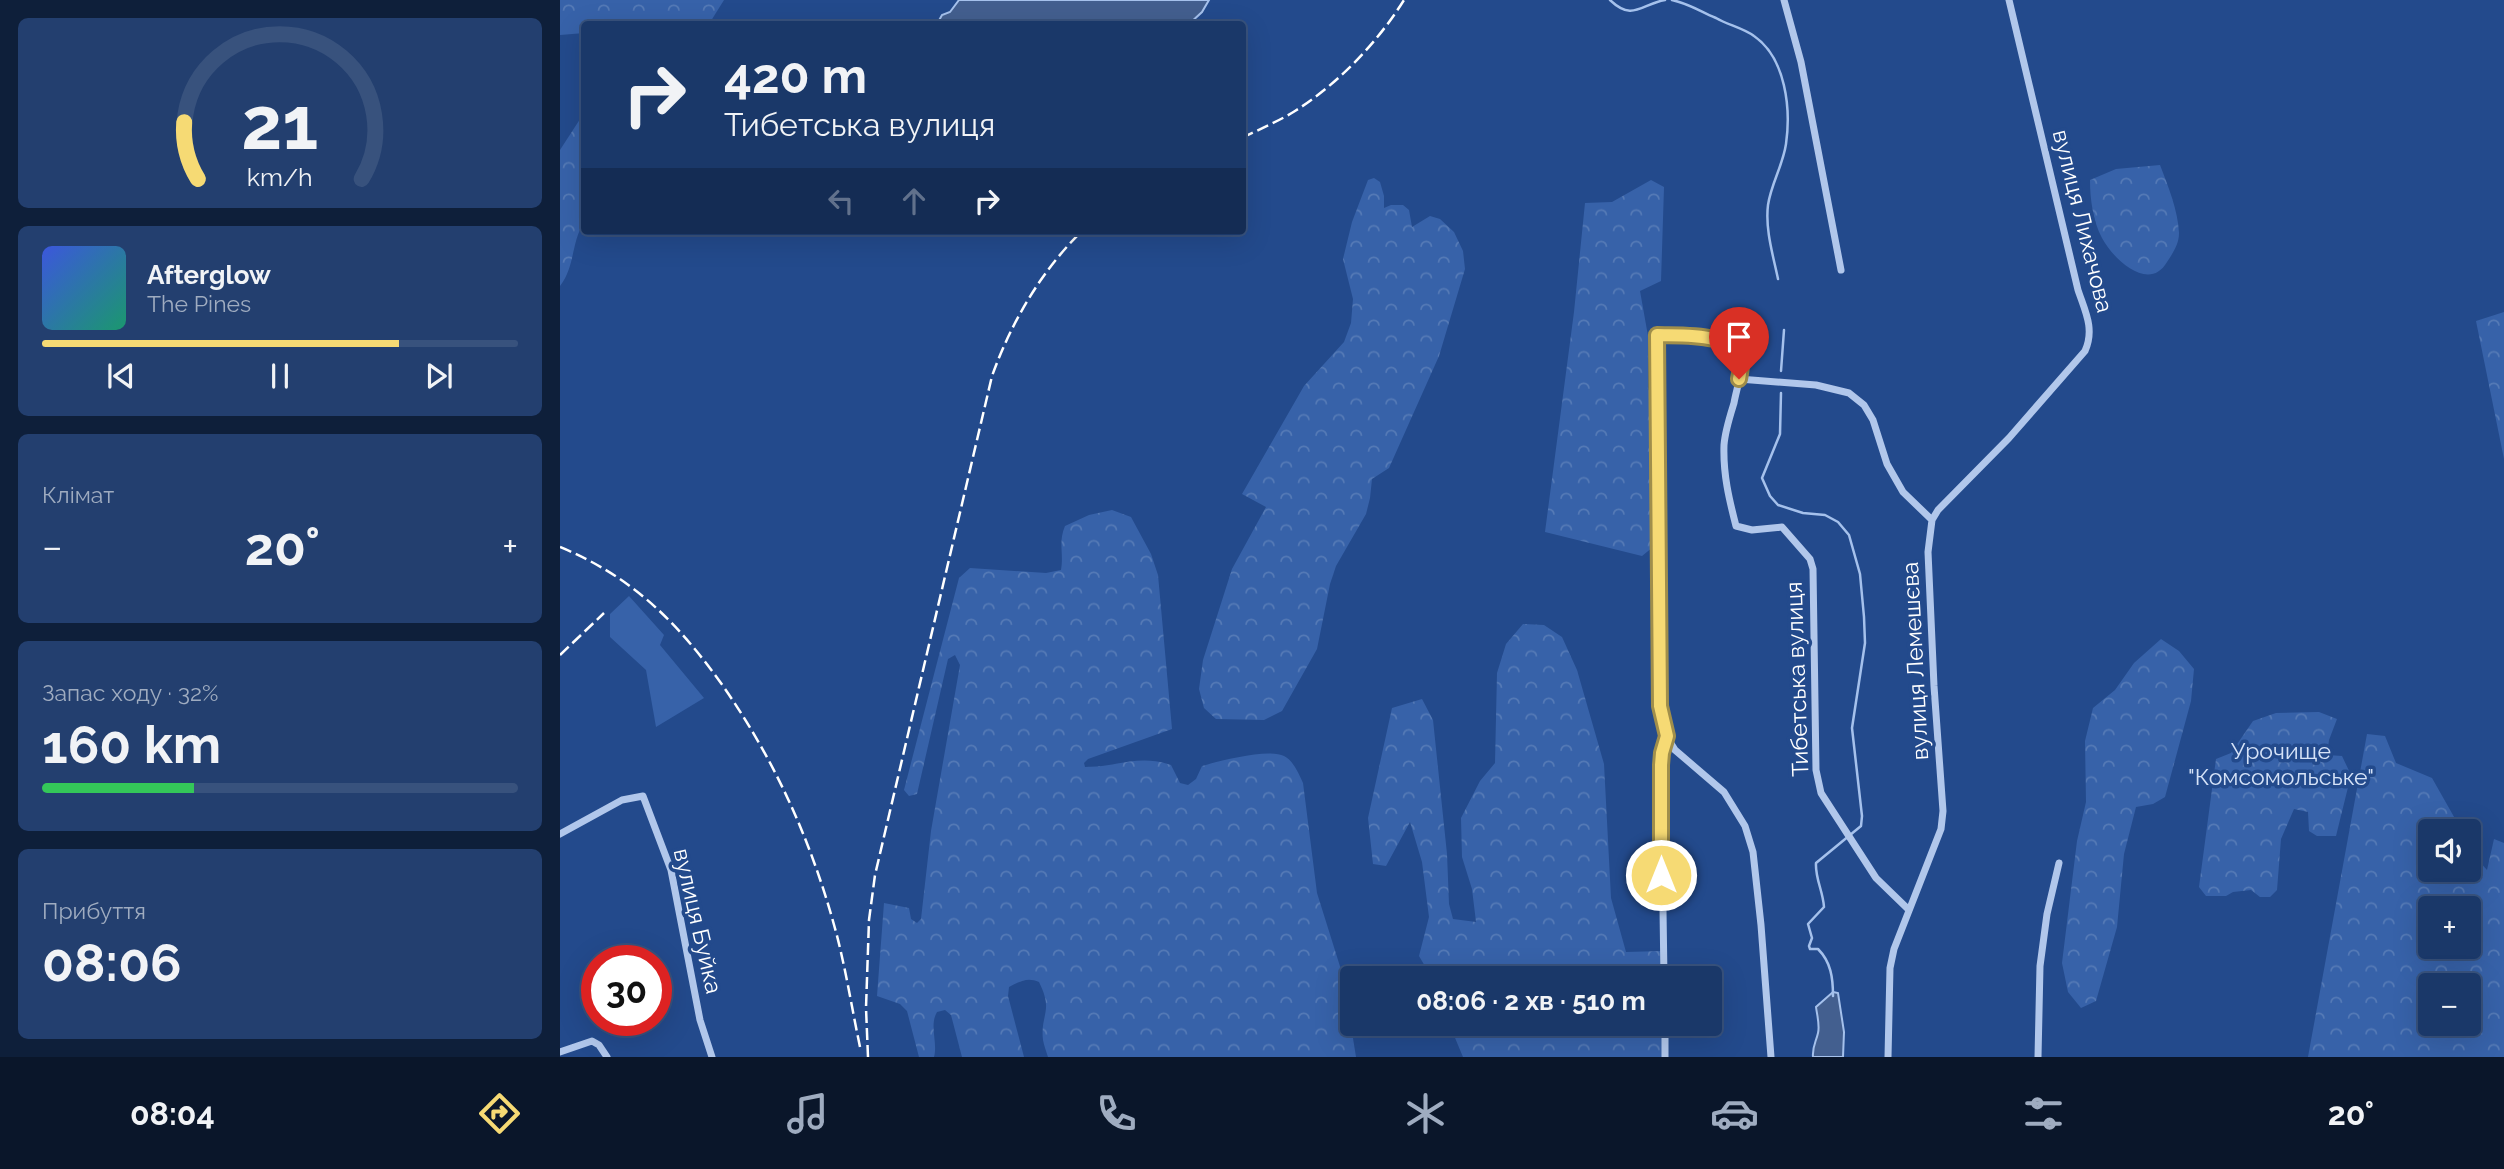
<!DOCTYPE html>
<html lang="uk">
<meta charset="utf-8">
<style>
body{margin:0;font-family:Raleway,sans-serif;background:#233f6f;color:#f1f3f6;height:100vh;display:flex;flex-direction:column;font-size:26px;white-space:nowrap}
*{box-sizing:border-box;margin:0}
p{font-size:23px;color:#9facc0}
.icon{flex:none;width:38px;height:38px;fill:none;stroke:currentColor;stroke-width:2;stroke-linecap:round;stroke-linejoin:round}
.map{position:relative;flex:1;overflow:hidden}
.drawer{display:flex;flex-direction:column;gap:18px;padding:18px;background:#0e1f3a;width:560px}
.drawer>*{flex:none}
.hud{position:absolute;left:21px;top:21px;width:665px;height:214px;border-radius:7px;box-shadow:0 7px 28px #0002,0 0 0 2px #38527d;background:#1a3869;color:#f1f3f6;overflow:hidden}
.buttons{position:absolute;left:1858px;top:819px;display:grid;gap:14px}
.buttons a{display:grid;place-items:center;width:63px;height:63px;border-radius:7px;background:#1a3869;box-shadow:0 7px 28px #0002,0 0 0 2px #38527d;font-size:35px}
.speed{position:absolute;left:21px;top:945px;display:flex;gap:14px;font-size:35px;font-weight:700;text-align:center}
.speed>*{display:grid;place-content:center;width:91px;height:91px;border-radius:50%;background:#1a3869;box-shadow:0 7px 28px #0002,0 0 0 2px #38527d;line-height:1}
.speed .limit{border:10px solid #d22;background:#fff;color:#111}
.pin{position:absolute;display:grid;place-items:center;width:60px;height:60px;color:#fff;margin:-72px -30px;border-radius:50% 50% 50% 0;rotate:-45deg;box-shadow:0 0 7px #0007}
.pin .icon{rotate:45deg}
.me{position:absolute;width:77px;margin:-38px;rotate:0deg;stroke-linejoin:round;filter:drop-shadow(0 0 5px #0008)}
.turn{display:flex;align-items:center;gap:24px;height:147px;padding:0 28px;font-size:32px}
.turn .icon{width:91px;height:91px;stroke-width:2.5}
.turn b{display:block;font-size:49px;line-height:60px}
.lanes{display:flex;align-items:center;height:66px;padding:0 28px;background:#0003;justify-content:center;gap:35px;direction:ltr}
.lanes .off{opacity:.35}
.big{font-size:52px;font-weight:700;line-height:1.1}
.drawer .tile{flex:1;display:flex;flex-direction:column;justify-content:center;gap:10px;min-width:0;padding:0 24px;border-radius:10px;background:#233f6f}
.drawer .dial{align-items:center;gap:0}
.dial svg{height:182px;overflow:visible;fill:none;stroke:#38527d;stroke-width:7;stroke-linecap:round;text-anchor:middle}
.dial text{fill:#f1f3f6;stroke:none}
.song{display:flex;align-items:center;gap:21px}
.cover{width:84px;height:84px;border-radius:10px;background:linear-gradient(135deg,hsl(230 70% 55%),hsl(160 70% 35%))}
.played{height:7px;border-radius:4px;background:linear-gradient(90deg,#f6da74 75%,#38527d 75%)}
.keys{display:flex;justify-content:space-around;direction:ltr}
.heat{display:flex;justify-content:space-between;align-items:center;font-size:38px;direction:ltr}
.charge{height:10px;border-radius:5px;background:linear-gradient(90deg,#34c759 32%,#38527d 0)}
.trip{position:absolute;left:780px;top:966px;width:382px;height:70px;border-radius:7px;background:#1a3869;box-shadow:0 7px 28px #0002,0 0 0 2px #38527d;font-weight:700;line-height:70px;text-align:center}
.tabs{display:flex;height:112px;justify-content:space-around;align-items:center;background:#0a162a;color:#9facc0}
.tabs .icon{width:49px;height:49px}
.tabs .current{color:#f6da74}
.tabs b{font-size:32px;color:#f1f3f6}
main{display:flex;flex:1;min-height:0}
.map>svg:first-child{display:block}
.forest{fill:url(#forest-crowns);fill-rule:evenodd}
.garden{fill:#3762a9}
.water{fill:#435f8f;stroke:#a5c1ec;stroke-width:2}
.lines{fill:none;stroke-linecap:round;stroke-linejoin:round}
.stream{stroke:#a5c1ec;stroke-width:2.5}
.street{stroke:#b1c7eb;stroke-width:7}
.rail{stroke:#fff;stroke-width:2.5;stroke-dasharray:12 5;stroke-linecap:butt}
.route-casing{stroke:#a08e4b;stroke-width:18}
.route{stroke:#f6da74;stroke-width:12}
.labels{text-anchor:middle;stroke-width:7;stroke-linejoin:round;paint-order:stroke}
.street-label{font-size:23px;fill:#fff;stroke:#234a8c}
.park-label{font-size:23px;fill:#d6e3f8;stroke:#234a8c}
</style>
<main>
<section class="drawer">
<div class="tile dial"><svg viewBox="0 0 100 80">
<path d="M14 69A42 42 0 1 1 86 69"/>
<path d="M14 69A42 42 0 0 1 8 44" stroke="#f6da74"/>
<text x="50" y="56" font-size="32" font-weight="700">21</text>
<text x="50" y="72" font-size="11">km/h</text>
</svg></div>
<div class="tile">
<div class="song"><i class="cover"></i><div><b>Afterglow</b><p>The Pines</p></div></div>
<div class="played"></div>
<div class="keys"><svg class="icon" aria-label="previous" viewBox="0 0 24 24"><path d="M18 5L8 12l10 7zM5 5v14"/></svg><svg class="icon" aria-label="pause" viewBox="0 0 24 24"><path d="M8 5v14M16 5v14"/></svg><svg class="icon" aria-label="next" viewBox="0 0 24 24"><path d="M6 5l10 7-10 7zM19 5v14"/></svg></div>
</div>
<div class="tile"><p>Клімат</p>
<div class="heat"><a>−</a><b class="big">20°</b><a>+</a></div>
</div>
<div class="tile"><p>Запас ходу · 32%</p><b class="big">160 km</b><div class="charge"></div></div>
<div class="tile"><p>Прибуття</p><b class="big">08:06</b></div>
</section>
<div class="map">
<svg width="1944" height="1057" viewBox="0 0 1944 1057">
<defs>
<pattern id="forest-crowns" width="20" height="18" patternUnits="userSpaceOnUse" patternTransform="scale(1.75)"><rect width="20" height="18" fill="#3762a9"/><path d="M2 6a3 3 0 1 1 6 0M12 15a3 3 0 1 1 6 0" fill="none" stroke="#557ab6"/></pattern>
</defs>
<rect width="100%" height="100%" fill="#234a8c"/>
<path class="forest" d="M0,0H164L149,24H24V33L0,35Z
M24,113V222C11,243 15,267 0,286V150Z
M1600,165C1608,186 1618,210 1619,233C1619,244 1613,253 1607,262C1589,293 1553,259 1542,238C1533,221 1530,199 1530,180L1556,169Z
M814,178L820,182L824,196V208L831,205H843L849,210L852,227L870,216L880,219L894,232L903,251L905,269L879,356L829,468L812,479L810,498L806,514L776,566L770,584L757,649L722,711L704,720L656,719L644,708L639,689L643,660L672,569L706,507L682,494L744,386L784,342L791,323L793,299L783,259L792,222L808,180Z
M1091,180L1104,187L1101,281L1080,291L1088,336V388L1097,414L1093,547L1082,556L985,532L1014,312L1025,203L1052,202Z
M1944,312V459L1916,321Z
M552,510L571,517L591,554L598,575L612,729L528,759L524,763L525,767C558,767 578,754 611,765L620,783L628,785L636,779L642,766C659,761 709,748 724,756C733,760 739,774 743,783L757,893L783,976L796,1057H488C486,1051 484,1045 483,1040C480,1014 494,1012 479,982C468,977 460,981 449,987L448,996L464,1057H402L391,1015L385,1010L377,1012C369,1025 378,1043 374,1057H359L347,1011L340,1004L317,996L324,903L349,908L351,919L357,923L361,919L371,831L400,665L395,655L388,659L357,794L349,796L344,790L399,578L410,568L486,573L501,570C504,552 498,543 505,526L529,515Z
M963,624L984,625L1002,637L1017,670L1044,764L1051,898L1066,952L1102,951L1103,978H872L859,956L869,917L862,862L850,822L826,866L813,864L808,818L832,708L862,699L873,720L887,854L889,904L893,919L916,922L912,889L902,857L901,818L920,781L935,763L937,673L946,644Z
M1601,639L1619,651L1634,669L1631,701L1605,797L1593,804L1576,807L1564,854L1557,927L1536,1001L1521,1008L1508,992L1502,963L1517,841L1526,802L1525,741L1533,708L1555,690L1574,663Z
M1759,712L1777,719L1769,740L1767,755L1782,756L1791,775L1776,836H1757L1749,831L1748,812L1734,809L1721,839L1717,890L1710,897H1700L1691,890L1673,892L1666,896H1646L1639,887L1656,759L1671,753L1693,721L1716,713Z
M1807,734L1825,736L1836,763L1872,778L1902,831H1871V870H1909V845L1917,859L1927,870L1934,839L1944,843V1057H1748ZM1871,908H1909V947H1871ZM1871,985H1909V1024H1871Z
M900,1024H1105L1106,1057H903L893,1033Z"/>
<path class="garden" d="M69,596L104,635L100,645L144,698L96,727L86,670L50,637V614Z"/>
<path class="water" d="M399,0H649L642,12L629,24H377L382,15L390,12Z
M1273,992L1278,993L1284,1032L1283,1057H1253C1252,1047 1256,1042 1258,1033C1260,1025 1257,1015 1256,1007Z"/>
<g class="lines">
<path class="stream" d="M1050,0C1073,22 1081,4 1105,0
M1112,0C1130,4 1139,11 1156,18C1168,25 1183,28 1194,36C1226,58 1231,109 1226,144C1223,165 1211,184 1208,205C1205,229 1213,255 1218,279
M1221,371L1224,330
M1221,393L1220,434L1202,478L1210,496L1218,505L1243,513L1265,515L1278,522L1289,535L1300,574L1304,617L1305,643L1292,728L1302,816L1301,826L1256,863C1255,878 1263,891 1264,907L1248,924L1252,938L1249,946L1250,949H1258C1271,962 1273,978 1273,996"/>
<path class="street" d="M1224,0L1241,62L1281,270
M1179,379L1256,385L1289,393L1304,405L1313,420L1327,464L1343,492L1372,520
M0,834L62,800L83,796L111,870L140,1020L152,1057
M1104,978L1101,773L1102,753L1107,736
M1105,1024V1057
M0,1052L32,1041L39,1045L47,1057
M1211,1057L1201,925L1193,852L1185,826L1164,792L1115,750L1108,739L1100,706L1097,336C1120,336 1180,331 1181,365C1181,378 1176,391 1174,403C1170,416 1165,431 1164,445C1163,474 1169,499 1176,526L1192,530L1222,527L1250,559L1253,569L1256,770L1261,793L1316,878L1349,910
M1328,1057L1330,968L1334,949L1381,829L1383,811L1374,686L1368,552L1372,520L1378,510L1449,438L1525,351C1535,329 1525,311 1518,290L1449,0
M1478,1057L1480,966L1487,914L1499,863"/>
<path class="rail" d="M682,138C700,129 719,121 735,111C779,83 817,43 844,0
M0,547C73,577 118,623 163,686C216,762 252,843 276,932C286,970 292,1009 300,1047
M0,655L44,613
M308,1057L306,1008L309,920L315,875L432,376C451,323 481,271 522,231"/>
</g>
<g class="lines">
<defs>
<path id="route" d="M1101,875V765L1102,753L1107,736L1100,706L1097,335C1119,336 1177,331 1181,363C1181,368 1180,374 1179,379"/>
</defs>
<use href="#route" class="route-casing"/>
<use href="#route" class="route"/>
</g>
<g class="labels">
<g class="street-label">
<text transform="translate(1523 221) rotate(76)" y="8">вулиця Лихачова</text>
<text transform="translate(1355 661) rotate(-93)" y="8">вулиця Лемешєва</text>
<text transform="translate(1237 679) rotate(-92)" y="8">Тибетська вулиця</text>
<text transform="translate(138 921) rotate(77)" y="8">вулиця Буйка</text>
</g>
<g class="park-label">
<text x="1721" y="759">Урочище<tspan x="1721" dy="26">"Комсомольське"</tspan></text>
</g>
</g>
</svg>
<div class="buttons">
<a><svg class="icon" aria-label="sound" viewBox="0 0 24 24"><path d="M4 9h4l5-4v14l-5-4H4zM17 9q2 3 0 6"/></svg></a>
<a>+</a>
<a>−</a>
</div>
<div class="speed"><div class="limit">30</div></div>
<div class="pin" style="left:1179px;top:379px;background:#d93025"><svg class="icon" aria-label="arrive" viewBox="0 0 24 24"><path d="M6 21V4h12l-3 4 3 4H6"/></svg></div>
<svg class="me" style="left:1101px;top:875px" viewBox="-20 -20 40 40"><circle r="17" fill="#f6da74" stroke="#fff" stroke-width="3"/><path d="M0-11L8 9 0 5-8 9z" fill="#fff"/></svg>
<div class="trip">08:06 · 2 хв · 510 m</div>
<div class="hud">
<div class="turn"><svg class="icon" aria-label="right" viewBox="0 0 24 24"><path d="M7 20v-9h11M14 6l5 5-5 5"/></svg><div><b>420 m</b>Тибетська вулиця</div></div>
<div class="lanes"><svg class="icon off" aria-label="left" viewBox="0 0 24 24"><path d="M17 20v-9H6M10 6l-5 5 5 5"/></svg><svg class="icon off" aria-label="ahead" viewBox="0 0 24 24"><path d="M12 20V5M6 11l6-6 6 6"/></svg><svg class="icon" aria-label="right" viewBox="0 0 24 24"><path d="M7 20v-9h11M14 6l5 5-5 5"/></svg></div>
</div>
</div>
</main>
<nav class="tabs">
<b>08:04</b>
<svg class="icon current" aria-label="directions" viewBox="0 0 24 24"><path d="M12 3l9 9-9 9-9-9zM9 14v-3h6M13 9l2 2-2 2"/></svg>
<svg class="icon" aria-label="music" viewBox="0 0 24 24"><path d="M9 18V5l10-2v13"/><circle cx="6" cy="18" r="3"/><circle cx="16" cy="16" r="3"/></svg>
<svg class="icon" aria-label="phone" viewBox="0 0 24 24"><path d="M5 4h4l2 5-3 2q2 4 5 5l2-3 5 2v4C11 20 4 13 5 4z"/></svg>
<svg class="icon" aria-label="climate" viewBox="0 0 24 24"><path d="M12 3v18M4 7l16 10M4 17L20 7"/></svg>
<svg class="icon" aria-label="car" viewBox="0 0 24 24"><path d="M5 17H2v-5l4-1 3-4h7l3 4 3 1v5h-3M9 17h6M6 11h13"/><circle cx="7" cy="17" r="2"/><circle cx="17" cy="17" r="2"/></svg>
<svg class="icon" aria-label="filters" viewBox="0 0 24 24"><path d="M4 7h16M4 17h16"/><circle cx="9" cy="7" r="2"/><circle cx="15" cy="17" r="2"/></svg>
<b>20°</b>
</nav>
